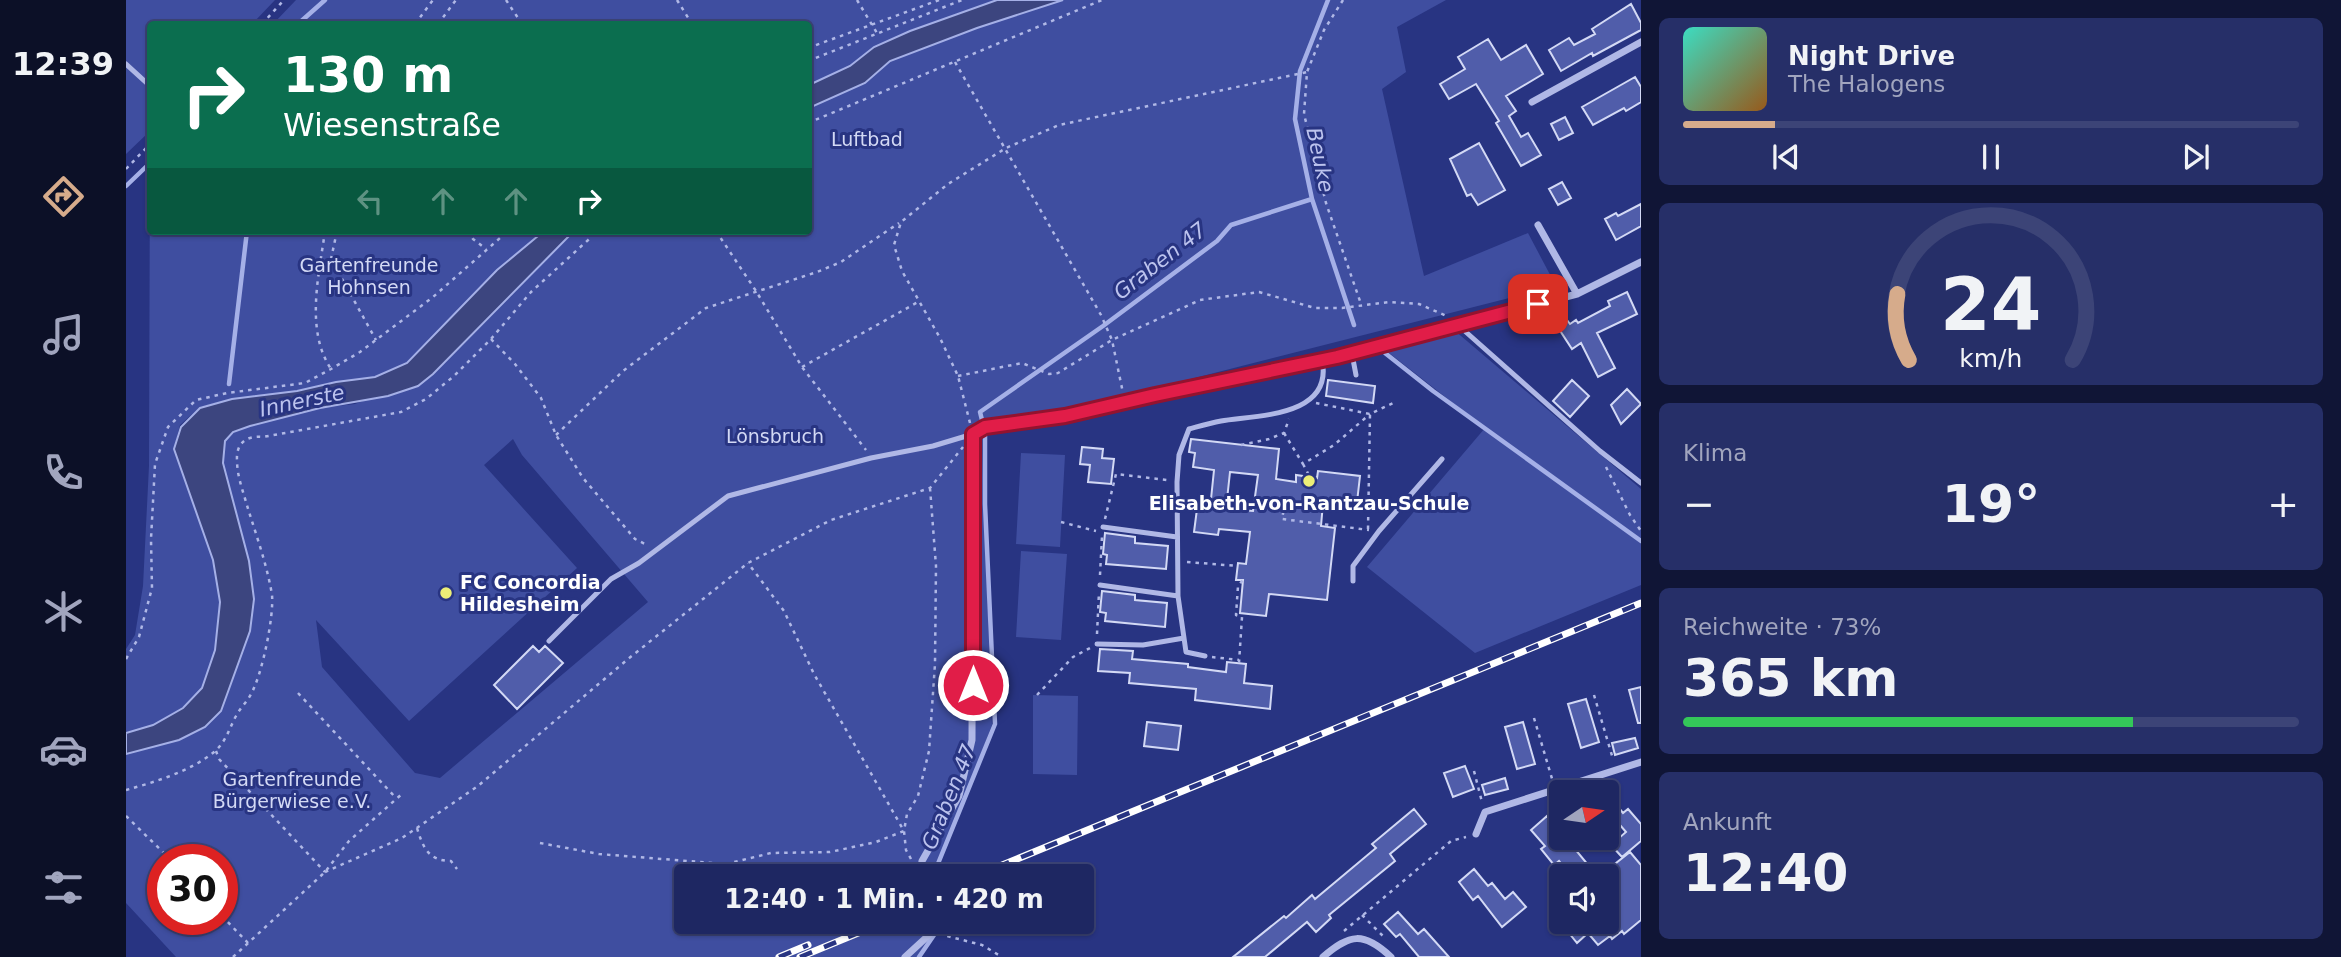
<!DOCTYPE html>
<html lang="de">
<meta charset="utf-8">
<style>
body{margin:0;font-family:"DejaVu Sans",sans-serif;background:#262f68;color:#f1f3f6;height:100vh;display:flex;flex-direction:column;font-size:26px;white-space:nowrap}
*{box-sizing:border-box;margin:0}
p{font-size:23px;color:#a1a5be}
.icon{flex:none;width:38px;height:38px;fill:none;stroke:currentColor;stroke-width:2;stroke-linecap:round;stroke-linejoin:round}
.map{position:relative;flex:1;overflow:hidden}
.side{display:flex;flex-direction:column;gap:18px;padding:18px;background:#101536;width:700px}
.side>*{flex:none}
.guide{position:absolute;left:21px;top:21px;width:665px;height:214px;border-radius:7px;box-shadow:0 2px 5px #0004,0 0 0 2px #3c4477;background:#0b6e4f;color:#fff;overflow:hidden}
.needle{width:46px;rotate:77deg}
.tools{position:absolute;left:1423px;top:780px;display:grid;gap:14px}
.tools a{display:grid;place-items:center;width:70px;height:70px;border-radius:7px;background:#1e2762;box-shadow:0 2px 5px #0004,0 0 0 2px #3c4477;font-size:35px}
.speed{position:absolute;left:21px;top:844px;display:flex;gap:14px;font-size:35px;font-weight:700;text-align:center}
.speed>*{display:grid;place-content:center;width:91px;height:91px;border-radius:50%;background:#1e2762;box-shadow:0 2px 5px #0004,0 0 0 2px #3c4477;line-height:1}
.speed .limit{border:10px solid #d22;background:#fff;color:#111}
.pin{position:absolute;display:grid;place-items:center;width:60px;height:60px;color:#fff;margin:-30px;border-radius:14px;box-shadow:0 4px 10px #0006}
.me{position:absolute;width:77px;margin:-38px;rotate:0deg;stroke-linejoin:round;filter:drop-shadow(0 0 5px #0008)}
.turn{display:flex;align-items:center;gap:24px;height:147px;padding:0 21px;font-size:32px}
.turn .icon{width:91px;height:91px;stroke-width:2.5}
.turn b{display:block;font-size:49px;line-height:60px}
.lanes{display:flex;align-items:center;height:66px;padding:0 21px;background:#0003;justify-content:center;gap:35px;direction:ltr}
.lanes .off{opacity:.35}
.big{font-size:52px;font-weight:700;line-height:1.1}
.side .card{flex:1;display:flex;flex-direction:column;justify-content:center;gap:10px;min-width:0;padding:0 24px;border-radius:10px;background:#262f68}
.side .dial{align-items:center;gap:0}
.dial svg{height:182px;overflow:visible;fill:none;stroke:#3c4477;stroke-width:7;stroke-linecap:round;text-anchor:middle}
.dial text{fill:#f1f3f6;stroke:none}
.song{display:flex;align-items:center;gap:21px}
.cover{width:84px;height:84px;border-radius:10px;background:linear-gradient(135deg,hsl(170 70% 55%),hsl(30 70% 35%))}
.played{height:7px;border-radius:4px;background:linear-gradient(90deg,#d6ab8b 15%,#3c4477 15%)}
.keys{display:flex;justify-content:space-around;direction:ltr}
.heat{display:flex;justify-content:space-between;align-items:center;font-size:38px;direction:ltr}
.charge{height:10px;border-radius:5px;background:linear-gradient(90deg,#34c759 73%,#3c4477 0)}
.trip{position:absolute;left:548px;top:864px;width:420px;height:70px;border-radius:7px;background:#1e2762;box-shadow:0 2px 5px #0004,0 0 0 2px #3c4477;font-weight:700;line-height:70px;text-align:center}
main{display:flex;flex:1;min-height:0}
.tabs{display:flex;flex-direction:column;width:126px;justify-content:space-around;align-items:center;background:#0c1027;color:#a1a5be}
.tabs .icon{width:49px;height:49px}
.tabs .selected{color:#d6ab8b}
.tabs b{font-size:32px;color:#f1f3f6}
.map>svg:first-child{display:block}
.green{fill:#3f4ea0;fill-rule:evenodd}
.water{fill:#3c457f;stroke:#a5b0e7;stroke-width:2}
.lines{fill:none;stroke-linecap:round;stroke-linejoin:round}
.stream{stroke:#a5b0e7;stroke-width:4.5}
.building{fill:#505daa;stroke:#d3d9f5;stroke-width:2;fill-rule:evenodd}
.path{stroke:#b0b8e6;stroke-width:2.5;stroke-dasharray:3.5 5;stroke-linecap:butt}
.service{stroke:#b0b8e6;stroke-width:5}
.minor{stroke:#b0b8e6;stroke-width:7}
.rail-casing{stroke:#fff;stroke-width:7}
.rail{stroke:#283482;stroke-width:4.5;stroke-dasharray:13;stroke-linecap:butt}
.route-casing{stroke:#92132f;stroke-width:18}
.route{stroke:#e11d48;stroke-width:12}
.poi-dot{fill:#ecee77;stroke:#283482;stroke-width:2.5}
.labels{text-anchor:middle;stroke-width:6;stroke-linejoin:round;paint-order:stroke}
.park-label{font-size:19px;fill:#d3d9f5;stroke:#283482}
.poi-label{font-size:19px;font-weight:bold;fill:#fff;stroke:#283482}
.water-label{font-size:21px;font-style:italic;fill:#bcc3ee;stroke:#283482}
</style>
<main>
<nav class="tabs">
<b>12:39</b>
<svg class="icon selected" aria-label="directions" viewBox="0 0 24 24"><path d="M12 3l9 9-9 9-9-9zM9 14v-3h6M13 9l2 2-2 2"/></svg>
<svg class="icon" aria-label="music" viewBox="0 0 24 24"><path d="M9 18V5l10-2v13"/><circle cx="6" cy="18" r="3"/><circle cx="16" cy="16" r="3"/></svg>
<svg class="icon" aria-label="phone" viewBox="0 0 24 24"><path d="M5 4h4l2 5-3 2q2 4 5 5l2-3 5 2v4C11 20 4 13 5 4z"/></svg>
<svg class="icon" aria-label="climate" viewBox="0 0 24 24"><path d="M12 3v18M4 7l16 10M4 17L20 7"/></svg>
<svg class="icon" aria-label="car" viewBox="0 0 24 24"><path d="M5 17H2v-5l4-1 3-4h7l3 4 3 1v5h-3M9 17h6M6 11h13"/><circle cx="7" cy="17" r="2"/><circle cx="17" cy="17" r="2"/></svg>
<svg class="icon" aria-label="filters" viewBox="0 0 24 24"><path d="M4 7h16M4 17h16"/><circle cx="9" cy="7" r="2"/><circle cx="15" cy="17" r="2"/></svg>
</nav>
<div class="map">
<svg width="1515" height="957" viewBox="0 0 1515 957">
<rect width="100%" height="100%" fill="#283482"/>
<path class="green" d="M0,0H149L126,24H24V131L0,154Z
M170,0H871L784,31L748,47L724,66L683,85L682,24H147Z
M937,0H1320L1271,27L1280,72L1256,89L1298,276L1402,233L1430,286L951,408L855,422L866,725L812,866L810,877H560V922H810V928L795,957H50L0,903V754L53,740L128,599L123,561L97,463L99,441L107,432L124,426L194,408L229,404L307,374L448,231H682L683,108L739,83L764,61L851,28ZM387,439L396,455L522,602L314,778L289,773L196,667L190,620L283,721L451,568L358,465ZM37,859H96V919H37Z
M24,153V231H418L371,270L281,363L249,377L210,382L171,391L106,399L74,407L54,425L48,449L87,560L94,602L89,650L76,688L57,708L27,725L0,733V649L9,635L17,586L23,466Z
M1328,330L1515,489V585L1349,653L1241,567L1359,428L1258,349Z
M895,453L939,455L934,547L890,544Z
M895,551L941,554L935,640L890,637Z
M907,695L952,696L951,775L907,774Z"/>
<path class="water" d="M871,0H937L851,28L764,61L739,83L683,108V85L724,66L748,47L784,31Z
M418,231H448L307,374L292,386L262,396L194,408L124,426L107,432L99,441L97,463L123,561L128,599L124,631L95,711L79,727L53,740L0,754V733L27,725L57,708L76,688L89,650L94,602L87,560L48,449L55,427L74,408L106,399L171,391L210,382L249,377L281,363L371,270Z"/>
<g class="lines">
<path class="stream" d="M1202,0L1174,71L1169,119L1186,199L1228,325
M172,24L199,0
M0,186L24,163
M1259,353L1307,391L1515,541
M103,384L121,231
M857,424L854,412L977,326L1091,241L1105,225L1186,199
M809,877V871L869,724L859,504V436
M793,957L808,935V924"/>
</g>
<path class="building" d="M1505,4L1515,23V30L1467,56L1466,53L1435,71L1423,50L1443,38L1448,45L1469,34L1466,29Z
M1362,39L1375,60L1400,45L1417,74L1380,96L1390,111L1383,116L1395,137L1402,133L1415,155L1395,166L1370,123L1373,121L1350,84L1323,99L1314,84L1339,69L1332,57Z
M1509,77L1515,87V102L1500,111L1498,108L1467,125L1456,107Z
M1439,117L1447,133L1433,140L1425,124Z
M1353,143L1379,190L1352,205L1345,194L1341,196L1324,159Z
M1436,182L1445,198L1432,205L1423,189Z
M1515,204V226L1490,240L1479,219L1490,213L1492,216Z
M1501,292L1511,314L1471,333L1489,368L1472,377L1455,343L1446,349L1431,326L1441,320L1444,324L1450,320L1452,323L1484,306L1482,301Z
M1202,380L1249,386L1247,403L1200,396Z
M1446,380L1463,396L1444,417L1427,401Z
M1501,389L1515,404L1495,424L1485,405Z
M1065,439L1153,449L1150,479L1170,482V475L1191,478L1192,471L1234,476L1231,502L1219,500L1218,505L1197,503L1195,526L1209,528L1201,600L1143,594L1140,616L1114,613L1117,580H1110L1112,563L1120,564L1124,532L1093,529L1092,535L1068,532L1071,509H1077L1078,499H1085L1088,470L1067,467L1069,453L1063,452ZM1104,472L1132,475L1127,511L1100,509Z
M956,447L977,449L976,458L988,459L985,484L962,482L964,465L954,464Z
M979,533L1009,537V543L1042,546L1040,569L980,564L981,555L977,554Z
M976,591L1009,595V600L1041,603L1039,627L979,621L980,613L974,612Z
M407,646L413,652L419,646L437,663L391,709L368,685Z
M974,649L1007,651L1006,659L1062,664V667L1100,672L1101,662L1120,664L1118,683L1146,686L1144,709L1069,700L1070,689L1003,683L1004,673L972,671Z
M1515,687V723H1512L1503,690Z
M1460,699L1473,742L1455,748L1442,704Z
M1021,722L1055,726L1052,750L1018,746Z
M1397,722L1409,764L1391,769L1379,727Z
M1509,738L1512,748L1489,755L1486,743Z
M1339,766L1348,789L1327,797L1318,773Z
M1379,778L1382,789L1359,795L1356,785Z
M1480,792L1497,813L1502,809L1515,824V841L1496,857L1485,845L1500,832L1480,809Z
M1288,809L1300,824L1264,854L1269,861L1203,915L1205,918L1190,932L1181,922L1139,957H1107L1158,916L1160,918L1186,895L1189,899L1250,848L1246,844Z
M1421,816L1435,833V838H1440L1472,877H1446L1433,861L1428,865L1415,849L1419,846L1405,830Z
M1504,852L1515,865V920L1498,934L1496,931L1486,939L1484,936L1472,945L1462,933L1451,943L1439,928L1446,922H1480V871Z
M1348,869L1362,886L1366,883L1379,899L1387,892L1400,907L1376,927L1352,896L1347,900L1333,882Z
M1272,912L1292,934L1298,929L1323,957H1293L1274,934L1270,937L1258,924Z"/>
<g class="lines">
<path class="path" d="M380,0L396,24
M551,0L566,24
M731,0L751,33
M1217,0L1198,30L1181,72L1178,114L1200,203L1235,304
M136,24L158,0
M289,24L307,0
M312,24L330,0
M682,48L813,0
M682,61L836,0
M829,62L975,315L986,340L997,393
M682,123L976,0
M0,169L24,144
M199,231C193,275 179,330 205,369
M211,231L205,259L250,340
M342,231L347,239L360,249
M590,231L630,291L676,367L740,450
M365,339L389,364L415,398L430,435L457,478L509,539L521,545
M676,367L792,302
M832,376L896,363L923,374L932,373L986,340L1074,300L1133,292L1189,308H1216L1263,302L1293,304L1323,317
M1190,403L1244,414L1267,403
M844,423L832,376L814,338L776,271L768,245L775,222L822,184L880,148L933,125L1181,72
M1158,433L1177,464L1208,445L1244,414
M430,435L497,371L580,308L691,272L715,262L773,223
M1115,445L1143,439L1158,433L1163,419
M1177,464L1184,477
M1480,467L1504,515L1515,531
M1159,503L1156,519L1243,530
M979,519L990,474L1041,480
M935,522L970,531
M1242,529L1244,414
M1061,562L1112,566
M974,575L976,536
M971,634L973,592
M1086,657L1113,660
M0,659L13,637L26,588L25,539L29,464L42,427L70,400L101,393L179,383L205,369L234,352L307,297L382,231
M1113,663L1116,617L1110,615L1112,586L1117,580
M172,693L270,798
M911,695L947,657L964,648
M1468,695L1487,759
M1408,718L1427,782
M90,751L93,759L199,872
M1348,771L1356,802
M0,790C29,782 65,771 88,752C100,742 103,729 110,716C114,708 121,702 125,694C136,675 148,617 146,595C141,564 129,532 120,502C116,488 111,475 111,460C110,443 121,435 137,437L275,412L300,399L328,376L365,339L405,292L472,231
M0,816L44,859
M291,828C297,848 303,861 325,861L331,869
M414,843L473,854L600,864L607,877
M785,859L780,850L778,831L781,814L792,796L803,751L809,664L810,566L804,488
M600,864L645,853L704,852L750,842L778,831L688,674L658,611L622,563
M199,872L276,838L352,786L502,659L622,563L705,520L804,488L837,447
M1236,915L1259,938
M96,916L122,943
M630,922L639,931H648L658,935L689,922
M1218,931L1325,841L1340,837
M813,934L856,945L876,957
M107,957L199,872L223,841L277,793"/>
<path class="service" d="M0,64L24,86
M1332,325L1474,451L1515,483
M1226,354L1230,375
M977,527L1051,537
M1227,581V566L1253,531L1316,459
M974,585L1052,596
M423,641L485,579L513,563L602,496L745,458L807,446L847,434
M971,644L1017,645L1058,638
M1079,656L1060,652L1052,596L1051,482L1053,455L1063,429C1074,426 1084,423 1095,421C1131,415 1208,417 1196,360"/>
<path class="minor" d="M1406,102L1515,42
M1412,225L1451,294
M1350,834L1359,812L1515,762
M794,877L796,861L833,796L846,740L847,434L860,427L939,416L1029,395L1226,354L1451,294L1515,262
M779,957L803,935L806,922
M1197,957C1224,934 1237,931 1265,957"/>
<defs>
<path id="rail" d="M847,877L1515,603
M653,957L682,945
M674,957L759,922"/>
</defs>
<use href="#rail" class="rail-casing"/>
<use href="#rail" class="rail"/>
</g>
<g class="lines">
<defs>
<path id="route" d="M847,685V434L859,427L939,416L1029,395L1211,357L1412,304"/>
</defs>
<use href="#route" class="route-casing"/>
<use href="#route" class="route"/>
</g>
<g class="poi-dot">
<circle cx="1183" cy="481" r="7"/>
<circle cx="320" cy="593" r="7"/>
</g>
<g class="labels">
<g class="park-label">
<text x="741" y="146">Luftbad</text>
<text x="243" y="272">Gartenfreunde<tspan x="243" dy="22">Hohnsen</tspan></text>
<text x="649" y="443">Lönsbruch</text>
<text x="166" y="786">Gartenfreunde<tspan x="166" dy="22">Bürgerwiese e.V.</tspan></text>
</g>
<g class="poi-label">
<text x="1183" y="510">Elisabeth-von-Rantzau-Schule</text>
<text x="334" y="589" text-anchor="start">FC Concordia<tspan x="334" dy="22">Hildesheim</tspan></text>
</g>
<g class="water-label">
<text transform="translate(1194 160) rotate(78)" y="7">Beuke</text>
<text transform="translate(1034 261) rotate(-38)" y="7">Graben 47</text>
<text transform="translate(176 401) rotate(-12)" y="7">Innerste</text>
<text transform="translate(823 797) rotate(-68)" y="7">Graben 47</text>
</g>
</g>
</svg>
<div class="tools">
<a><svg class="needle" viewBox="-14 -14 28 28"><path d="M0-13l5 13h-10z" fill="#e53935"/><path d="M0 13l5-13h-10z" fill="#a1a5be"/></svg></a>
<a><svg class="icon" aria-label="sound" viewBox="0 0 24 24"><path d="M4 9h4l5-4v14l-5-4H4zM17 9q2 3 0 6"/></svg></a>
</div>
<div class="speed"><div class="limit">30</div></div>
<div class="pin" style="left:1412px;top:304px;background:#d93025"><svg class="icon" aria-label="arrive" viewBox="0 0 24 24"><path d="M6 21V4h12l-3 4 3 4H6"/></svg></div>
<svg class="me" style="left:847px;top:685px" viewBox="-20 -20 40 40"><circle r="17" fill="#e11d48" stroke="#fff" stroke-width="3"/><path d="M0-11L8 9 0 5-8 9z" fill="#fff"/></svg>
<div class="trip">12:40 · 1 Min. · 420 m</div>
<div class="guide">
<div class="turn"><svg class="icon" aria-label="right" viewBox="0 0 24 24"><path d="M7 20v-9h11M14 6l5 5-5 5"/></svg><div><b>130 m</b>Wiesenstraße</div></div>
<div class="lanes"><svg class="icon off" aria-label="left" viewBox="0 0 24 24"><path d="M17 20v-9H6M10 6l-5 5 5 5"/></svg><svg class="icon off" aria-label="ahead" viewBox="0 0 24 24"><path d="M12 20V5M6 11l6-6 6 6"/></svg><svg class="icon off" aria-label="ahead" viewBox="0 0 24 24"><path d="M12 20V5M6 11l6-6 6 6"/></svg><svg class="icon" aria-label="right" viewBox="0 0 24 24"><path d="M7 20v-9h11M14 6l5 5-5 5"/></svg></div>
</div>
</div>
<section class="side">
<div class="card">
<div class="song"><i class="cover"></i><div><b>Night Drive</b><p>The Halogens</p></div></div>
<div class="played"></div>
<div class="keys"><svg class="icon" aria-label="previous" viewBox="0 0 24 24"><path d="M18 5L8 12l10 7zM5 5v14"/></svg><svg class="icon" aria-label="pause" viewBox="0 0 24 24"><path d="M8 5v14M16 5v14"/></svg><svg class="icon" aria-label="next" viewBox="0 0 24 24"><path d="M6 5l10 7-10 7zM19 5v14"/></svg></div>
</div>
<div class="card dial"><svg viewBox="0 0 100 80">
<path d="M14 69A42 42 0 1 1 86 69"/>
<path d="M14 69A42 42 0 0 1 9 40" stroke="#d6ab8b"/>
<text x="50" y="56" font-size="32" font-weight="700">24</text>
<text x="50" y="72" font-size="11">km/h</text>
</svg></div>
<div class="card"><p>Klima</p>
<div class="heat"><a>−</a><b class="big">19°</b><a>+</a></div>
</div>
<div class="card"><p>Reichweite · 73%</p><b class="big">365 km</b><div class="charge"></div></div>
<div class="card"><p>Ankunft</p><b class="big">12:40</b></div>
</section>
</main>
